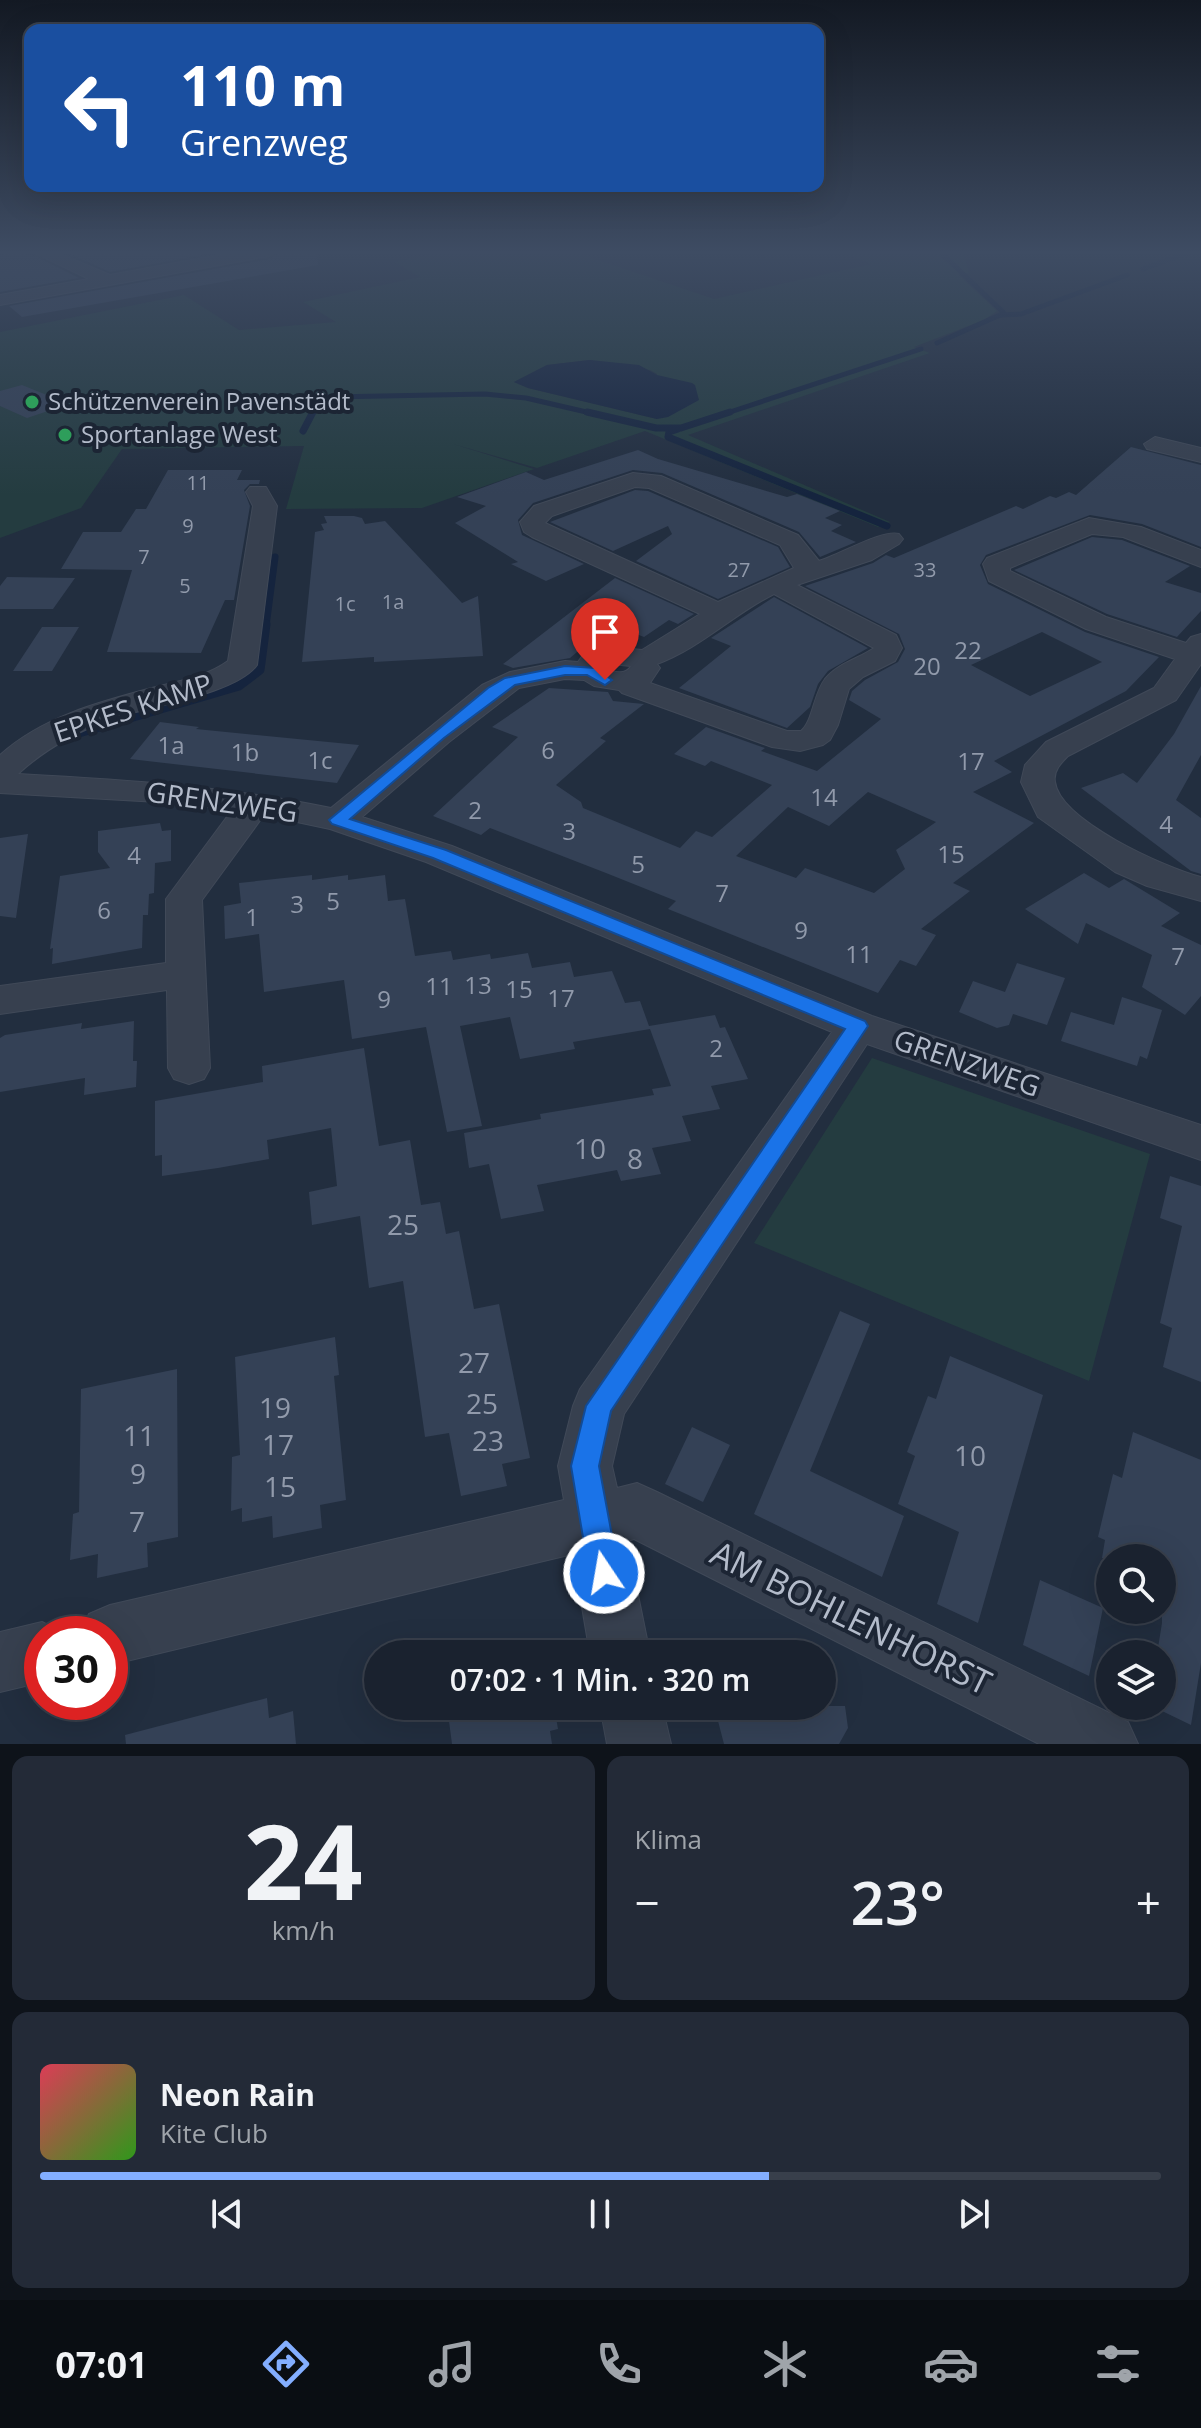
<!DOCTYPE html>
<html lang="de">
<meta charset="utf-8">
<style>
body{margin:0;font-family:"Open Sans",sans-serif;background:#232a37;color:#f1f3f6;height:100vh;display:flex;flex-direction:column;font-size:30px;white-space:nowrap}
*{box-sizing:border-box;margin:0}
p{font-size:26px;color:#9fa4aa}
.icon{flex:none;width:44px;height:44px;fill:none;stroke:currentColor;stroke-width:2;stroke-linecap:round;stroke-linejoin:round}
.map{position:relative;height:1744px;overflow:hidden}
.side{display:flex;flex-direction:column;gap:12px;padding:12px;background:#0e131a;flex:1}
.side>*{flex:none}
.banner{position:absolute;left:24px;top:24px;width:800px;height:168px;border-radius:16px;box-shadow:0 8px 32px #0002,0 0 0 2px #383f4b;background:#1a4fa0;color:#fff;overflow:hidden}
.fabs{position:absolute;left:1096px;top:1544px;display:grid;gap:16px}
.fabs a{display:grid;place-items:center;width:80px;height:80px;border-radius:50%;background:#1a222f;box-shadow:0 8px 32px #0002,0 0 0 2px #383f4b;font-size:40px}
.speed{position:absolute;left:24px;top:1616px;display:flex;gap:16px;font-size:40px;font-weight:700;text-align:center}
.speed>*{display:grid;place-content:center;width:104px;height:104px;border-radius:50%;background:#1a222f;box-shadow:0 8px 32px #0002,0 0 0 2px #383f4b;line-height:1}
.speed .limit{border:12px solid #d22;background:#fff;color:#111}
.pin{position:absolute;display:grid;place-items:center;width:68px;height:68px;color:#fff;margin:-82px -34px;border-radius:50% 50% 50% 0;rotate:-45deg;box-shadow:0 0 8px #0007}
.pin .icon{rotate:45deg}
.me{position:absolute;width:88px;margin:-44px;rotate:348deg;stroke-linejoin:round;filter:drop-shadow(0 0 6px #0008)}
.turn{display:flex;align-items:center;gap:28px;height:168px;padding:0 24px;font-size:36px}
.turn .icon{width:104px;height:104px;stroke-width:2.5}
.turn b{display:block;font-size:56px;line-height:68px}
.big{font-size:60px;font-weight:600;line-height:1.1}
.side .widget{flex:1;display:flex;flex-direction:column;justify-content:center;gap:12px;min-width:0;padding:0 28px;border-radius:16px;background:#232a37}
.side .dial{align-items:center;gap:0}
.dial b{font-size:104px;line-height:1}
.song{display:flex;align-items:center;gap:24px}
.cover{width:96px;height:96px;border-radius:12px;background:linear-gradient(135deg,hsl(350 70% 55%),hsl(110 70% 35%))}
.played{height:8px;border-radius:4px;background:linear-gradient(90deg,#83aeff 65%,#383f4b 65%)}
.keys{display:flex;justify-content:space-around;direction:ltr}
.heat{display:flex;justify-content:space-between;align-items:center;font-size:44px;direction:ltr}
.side .tiles{flex:1;display:grid;gap:12px;grid-template-columns:1fr 1fr}
.widget:last-child{grid-column:span 2}
.trip{position:absolute;left:364px;top:1640px;width:472px;height:80px;border-radius:40px;background:#1a222f;box-shadow:0 8px 32px #0002,0 0 0 2px #383f4b;font-weight:600;line-height:80px;text-align:center}
.tabs{display:flex;height:128px;justify-content:space-around;align-items:center;background:#0a0e13;color:#9fa4aa}
.tabs .icon{width:56px;height:56px}
.tabs .current{color:#83aeff}
.tabs b{font-size:36px;color:#f1f3f6}
.map>svg:first-child{display:block}
.green{fill:#243c40;fill-rule:evenodd}
.water{fill:#15243e}
.lines{fill:none;stroke-linecap:round;stroke-linejoin:round}
.stream-far2{stroke:#15243e;stroke-width:5}
.stream-far1{stroke:#15243e;stroke-width:7}
.stream{stroke:#15243e;stroke-width:9}
.building{fill:#344156;fill-rule:evenodd}
.minor-casing{stroke:#404958;stroke-width:2}
.minor{fill:#37404f;fill-rule:evenodd}
.route{fill:#1a73e8;stroke:#114b97;stroke-width:2}
.leisure-dot{fill:#2e9e5b;stroke:#1c2534;stroke-width:3}
.labels{text-anchor:middle;stroke-width:8;stroke-linejoin:round;paint-order:stroke}
.far-number-label{font-size:20px;fill:#919aab}
.far-poi-label{font-size:24px;fill:#b3bbca;stroke:#1c2534;text-anchor:start}
.number-label{font-size:24px;fill:#919aab}
.street-label{font-size:28px;fill:#b3bbca;stroke:#1c2534}
.near-number-label{font-size:28px;fill:#919aab}
.near-street-label{font-size:34px;fill:#b3bbca;stroke:#1c2534}
</style>
<div class="map">
<svg width="1201" height="1744" viewBox="0 0 1201 1744">
<rect width="100%" height="100%" fill="#222e3f"/>
<path class="green" d="M443,251H572L714,299L871,264L840,251H963L969,273L959,275L997,311L984,320L914,347L930,353L688,435L890,522L878,527L645,431L537,468L453,444L534,469L422,508L286,509L304,446L122,449L81,508L0,538V332L184,295L239,330L336,322L303,302L420,277L394,262ZM589,360L650,370L657,374V419L528,388L514,382L547,365Z
M872,1058L1150,1154L1089,1381L754,1243Z"/>
<path class="water" d="M590,360L639,365L657,375L692,383L695,385L699,400L668,417L657,419L528,388L514,382L547,365Z"/>
<g class="lines">
<path class="stream-far2" d="M939,251L1003,312L1000,315
M1143,269L1193,251
M937,343L1000,315L1021,314L1127,275
M235,399L485,394L526,398L595,414
M312,414L319,400
M724,414L921,349"/>
<path class="stream-far1" d="M587,412L656,428H681L730,412
M678,429L669,432L668,437L887,526
M303,431L313,412
M266,626L275,557"/>
<path class="stream" d="M72,735L239,686L260,670L266,624"/>
</g>
<path class="building" d="M14,251L37,257L79,278L0,292V255Z
M64,251H224L110,272Z
M280,251H317L318,265L22,317L9,306L270,259Z
M22,385L69,404L27,418L0,406V391Z
M1131,447L1201,465V547L1142,524L1090,515L986,555L980,565L988,584L1085,632L1159,657L1126,691L994,761L1012,772L973,792L1034,823L953,883L970,891L921,929L936,935L916,966L900,960L878,993L668,909L676,901L606,873L490,828L481,835L433,816L518,737L492,727L549,688L608,692L613,701L644,704L600,738L606,741L556,785L581,802L583,808L680,848L696,831L712,837L772,785L711,761L705,766L674,754L706,727L765,748L761,751L817,771L881,719L849,700L852,691L865,680L898,662L905,649L899,634L805,586L873,563L886,555L894,558L1016,506L1023,509L1050,496L1056,498L1069,492L1076,495ZM1042,632L1102,662L1030,696L971,665ZM868,792L936,822L896,850L905,869L874,893L805,868L796,878L736,856L788,807L829,826Z
M638,450L658,459L787,497L797,494L840,511L825,518L842,525L831,531L856,542L820,557L799,532L662,473L633,470L533,503L518,520L522,535L584,564L546,581L511,564L518,562L455,523L486,506L457,497L526,472L544,480Z
M168,470H242L237,480H260L259,484H250L244,490L250,506L234,600H225L201,653L107,652L132,570L61,569L83,532H121L136,509H146Z
M635,490L648,491L778,547L790,567L718,599L636,561L672,534L668,526L613,551L550,522Z
M324,516H354L362,518L365,524L385,521L462,603L478,596L483,656L374,662V657L302,662L315,532L324,530L321,524L327,523Z
M1092,537L1122,540L1190,566L1165,582L1201,593V611L1177,637L1107,614L1014,570Z
M7,577L75,578L53,609H0V586Z
M615,578L694,614L678,624L669,620L644,637L610,624L570,658L513,668L503,664Z
M774,597L868,648L828,671L818,684L810,707L787,728L679,688L731,646L711,638Z
M42,627H79L52,671H13Z
M1201,686V755L1176,800L1201,818V874L1191,871L1081,788L1123,773L1137,783L1174,734Z
M160,722L199,727L196,729L359,745L337,783L130,759Z
M160,823L162,831L171,830V861L155,863L154,893L149,894L148,915H143L142,948L52,964L53,948L50,949L60,876L110,868L98,852V831Z
M28,834L16,918L0,916V838Z
M1084,873L1109,888L1124,879L1180,913L1161,926L1201,945V996L1185,1015L1142,987L1152,955L1086,923L1078,944L1025,909Z
M312,875V880L348,875V880L385,875L388,901L405,899L415,956L451,951L453,960L490,954L491,959L528,953L532,968L570,962L574,977L612,971L625,1003L640,1001L649,1026L715,1015L720,1028L725,1027L748,1079L711,1086L720,1109L682,1116L691,1141L652,1148L661,1174L621,1181L617,1170L537,1185L544,1211L501,1219L489,1164L469,1168L464,1133L541,1119L540,1114L654,1095L652,1089L671,1086L650,1029L573,1042L575,1049L520,1059L510,1017L460,1026L482,1126L447,1132L426,1027L352,1039L344,980L264,992L259,934L225,939L224,906L241,903L239,883Z
M1017,963L1065,978L1047,1025L1013,1014L1009,1025L997,1028L959,1012L973,981L1005,992Z
M1122,997L1162,1010L1147,1059L1140,1056L1137,1066L1061,1041L1071,1012L1114,1025Z
M134,1021L133,1061H137L136,1087L84,1095L85,1078L0,1092V1038L5,1035L82,1023L81,1029Z
M364,1048L379,1146L410,1140L421,1205L440,1202L446,1234L459,1231L474,1309L499,1304L530,1458L502,1464L507,1486L461,1496L449,1433L425,1437L403,1281L369,1288L360,1216L312,1225L309,1192L337,1186L331,1128L267,1140L269,1159L218,1168L162,1176V1155L155,1156V1101L263,1082L262,1066Z
M1170,1176L1201,1186V1382L1163,1367L1172,1328L1160,1323L1182,1226L1160,1218Z
M840,1311L870,1324L810,1471L904,1516L882,1577L754,1514Z
M335,1337L339,1375L334,1376L346,1500L320,1505L322,1528L273,1538L272,1516L242,1522V1508L231,1511L232,1457L240,1455L235,1357Z
M950,1356L1043,1395L978,1623L937,1604L959,1532L898,1504L915,1456L907,1452L928,1396L936,1399Z
M177,1369L178,1537L147,1543L148,1567L97,1578L98,1554L70,1560L73,1514L79,1512L81,1389Z
M692,1427L730,1445L703,1502L665,1484Z
M1133,1432L1201,1460V1663L1191,1725L1162,1711V1654H1157L1162,1623V1558H1102L1105,1540L1098,1537L1113,1474L1122,1478Z
M1040,1580L1103,1608L1089,1676L1023,1645Z
M267,1698L269,1718L293,1711L296,1744H126L125,1735Z
M447,1706H554L558,1729L550,1731L552,1744H452Z
M750,1706H845L848,1728L839,1744H724L718,1721L751,1712Z"/>
<g class="lines">
<defs>
<path id="minor" d="M31,251H53L110,275L241,251H277L269,256L0,305V295L89,279Z
M1155,437L1201,448V462L1147,449L1144,444Z
M633,473L661,476L798,535L819,561C839,555 883,529 899,534L903,539L899,544L872,560L797,585L896,635L902,648L895,661L863,677L849,689L838,725L830,740L823,745L800,751L772,747L622,693L619,690L594,686L584,680L565,679L519,688L449,742L362,817L452,846L872,1016L1201,1125V1160L867,1044L624,1414L612,1466L617,1488L637,1483L657,1492L1128,1722L1138,1744H1039L634,1539L627,1541L650,1654H590L573,1554L110,1665V1634H80L89,1614L110,1605L564,1500L558,1466L573,1406L580,1389L832,1032L426,862L330,829L264,815L202,900L210,1068L204,1079L189,1084L174,1079L168,1068L167,990L0,1014V986L166,963V899L232,810L176,803L0,793V755C42,717 99,702 152,688C178,681 206,677 228,661L253,506L246,492L250,487H266L277,506L257,665C236,694 150,706 114,718C78,731 46,748 18,774C127,780 224,786 331,808L482,685L510,672L565,661L578,662L583,655L611,647L642,650L700,614L532,537L524,532L520,522L534,506ZM635,487L649,488L780,545L794,568L718,602L545,523L552,516ZM774,594L874,648C858,659 838,663 825,679C813,695 813,721 801,731H787L650,683L660,668L657,664C699,649 734,614 774,594ZM611,664L631,666C626,675 614,673 606,668Z
M1089,518L1141,527L1201,550V567L1123,537L1092,534L1010,568V571L1106,617L1186,643L1191,637L1201,634V664L1176,700L1068,756C1061,763 1053,771 1055,782C1060,821 1166,868 1201,877V901L1147,886L1115,872L1038,817L1021,782L1025,765L1046,742L1154,688L1175,659L1086,629L989,581L983,564L987,558Z
M42,1622L65,1634H42V1682L0,1692V1632Z
M600,1706H662L671,1744H607Z"/>
</defs>
<use href="#minor" class="minor-casing"/>
<use href="#minor" class="minor"/>
</g>
<linearGradient id="sky" x2="0" y2="1"><stop stop-color="#131923"/><stop offset="0.51" stop-color="#3e4c63"/><stop offset="1" stop-color="#3e4c63" stop-opacity="0"/></linearGradient>
<rect width="1201" height="495" fill="url(#sky)"/>
<path class="route" d="M565,666L596,668L612,680L605,685L587,675H565L515,685L444,738L350,819L446,850L865,1021L868,1026L611,1411L599,1466L619,1573L614,1584L604,1588L594,1584L589,1573L571,1466L586,1406L845,1029L433,858L332,824L329,820L488,688L505,678Z"/>
<g class="leisure-dot">
<circle cx="32" cy="402" r="8"/>
<circle cx="65" cy="435" r="8"/>
</g>
<g class="labels">
<g class="far-number-label">
<text x="198" y="490">11</text>
<text x="188" y="533">9</text>
<text x="144" y="564">7</text>
<text x="739" y="577">27</text>
<text x="925" y="577">33</text>
<text x="185" y="593">5</text>
<text x="393" y="609">1a</text>
<text x="345" y="611">1c</text>
</g>
<g class="far-poi-label">
<text x="48" y="410">Schützenverein Pavenstädt</text>
<text x="81" y="443">Sportanlage West</text>
</g>
<g class="number-label">
<text x="968" y="659">22</text>
<text x="927" y="675">20</text>
<text x="171" y="754">1a</text>
<text x="548" y="759">6</text>
<text x="245" y="761">1b</text>
<text x="320" y="769">1c</text>
<text x="971" y="770">17</text>
<text x="824" y="806">14</text>
<text x="475" y="819">2</text>
<text x="1166" y="833">4</text>
<text x="569" y="840">3</text>
<text x="951" y="863">15</text>
<text x="134" y="864">4</text>
<text x="638" y="873">5</text>
<text x="722" y="902">7</text>
<text x="333" y="910">5</text>
<text x="297" y="913">3</text>
<text x="104" y="919">6</text>
<text x="252" y="926">1</text>
<text x="801" y="939">9</text>
<text x="859" y="963">11</text>
<text x="1178" y="965">7</text>
<text x="478" y="994">13</text>
<text x="439" y="995">11</text>
<text x="519" y="998">15</text>
<text x="561" y="1007">17</text>
<text x="384" y="1008">9</text>
<text x="716" y="1057">2</text>
</g>
<g class="street-label">
<text transform="translate(133 708) rotate(-18)" y="10">EPKES KAMP</text>
<text transform="translate(222 802) rotate(8)" y="10">GRENZWEG</text>
<text transform="translate(967 1063) rotate(19)" y="10">GRENZWEG</text>
</g>
<g class="near-number-label">
<text x="590" y="1159">10</text>
<text x="635" y="1169">8</text>
<text x="403" y="1235">25</text>
<text x="474" y="1373">27</text>
<text x="482" y="1414">25</text>
<text x="275" y="1418">19</text>
<text x="139" y="1446">11</text>
<text x="488" y="1451">23</text>
<text x="278" y="1455">17</text>
<text x="970" y="1466">10</text>
<text x="138" y="1484">9</text>
<text x="280" y="1497">15</text>
<text x="137" y="1532">7</text>
</g>
<g class="near-street-label">
<text transform="translate(851 1618) rotate(26)" y="12">AM BOHLENHORST</text>
</g>
</g>
</svg>
<div class="fabs">
<a><svg class="icon" aria-label="search" viewBox="0 0 24 24"><circle cx="10" cy="10" r="6"/><path d="M15 15l6 6"/></svg></a>
<a><svg class="icon" aria-label="layers" viewBox="0 0 24 24"><path d="M12 4l9 5-9 5-9-5zM3 14l9 5 9-5"/></svg></a>
</div>
<div class="speed"><div class="limit">30</div></div>
<div class="pin" style="left:605px;top:680px;background:#d93025"><svg class="icon" aria-label="arrive" viewBox="0 0 24 24"><path d="M6 21V4h12l-3 4 3 4H6"/></svg></div>
<svg class="me" style="left:604px;top:1573px" viewBox="-20 -20 40 40"><circle r="17" fill="#1a73e8" stroke="#fff" stroke-width="3"/><path d="M0-11L8 9 0 5-8 9z" fill="#fff"/></svg>
<div class="trip">07:02 · 1 Min. · 320 m</div>
<div class="banner">
<div class="turn"><svg class="icon" aria-label="left" viewBox="0 0 24 24"><path d="M17 20v-9H6M10 6l-5 5 5 5"/></svg><div><b>110 m</b>Grenzweg</div></div>
</div>
</div>
<section class="side">
<div class="tiles">
<div class="widget dial"><b>24</b><p>km/h</p></div>
<div class="widget"><p>Klima</p>
<div class="heat"><a>−</a><b class="big">23°</b><a>+</a></div>
</div>
<div class="widget">
<div class="song"><i class="cover"></i><div><b>Neon Rain</b><p>Kite Club</p></div></div>
<div class="played"></div>
<div class="keys"><svg class="icon" aria-label="previous" viewBox="0 0 24 24"><path d="M18 5L8 12l10 7zM5 5v14"/></svg><svg class="icon" aria-label="pause" viewBox="0 0 24 24"><path d="M8 5v14M16 5v14"/></svg><svg class="icon" aria-label="next" viewBox="0 0 24 24"><path d="M6 5l10 7-10 7zM19 5v14"/></svg></div>
</div>
</div>
</section>
<nav class="tabs">
<b>07:01</b>
<svg class="icon current" aria-label="directions" viewBox="0 0 24 24"><path d="M12 3l9 9-9 9-9-9zM9 14v-3h6M13 9l2 2-2 2"/></svg>
<svg class="icon" aria-label="music" viewBox="0 0 24 24"><path d="M9 18V5l10-2v13"/><circle cx="6" cy="18" r="3"/><circle cx="16" cy="16" r="3"/></svg>
<svg class="icon" aria-label="phone" viewBox="0 0 24 24"><path d="M5 4h4l2 5-3 2q2 4 5 5l2-3 5 2v4C11 20 4 13 5 4z"/></svg>
<svg class="icon" aria-label="climate" viewBox="0 0 24 24"><path d="M12 3v18M4 7l16 10M4 17L20 7"/></svg>
<svg class="icon" aria-label="car" viewBox="0 0 24 24"><path d="M5 17H2v-5l4-1 3-4h7l3 4 3 1v5h-3M9 17h6M6 11h13"/><circle cx="7" cy="17" r="2"/><circle cx="17" cy="17" r="2"/></svg>
<svg class="icon" aria-label="filters" viewBox="0 0 24 24"><path d="M4 7h16M4 17h16"/><circle cx="9" cy="7" r="2"/><circle cx="15" cy="17" r="2"/></svg>
</nav>
